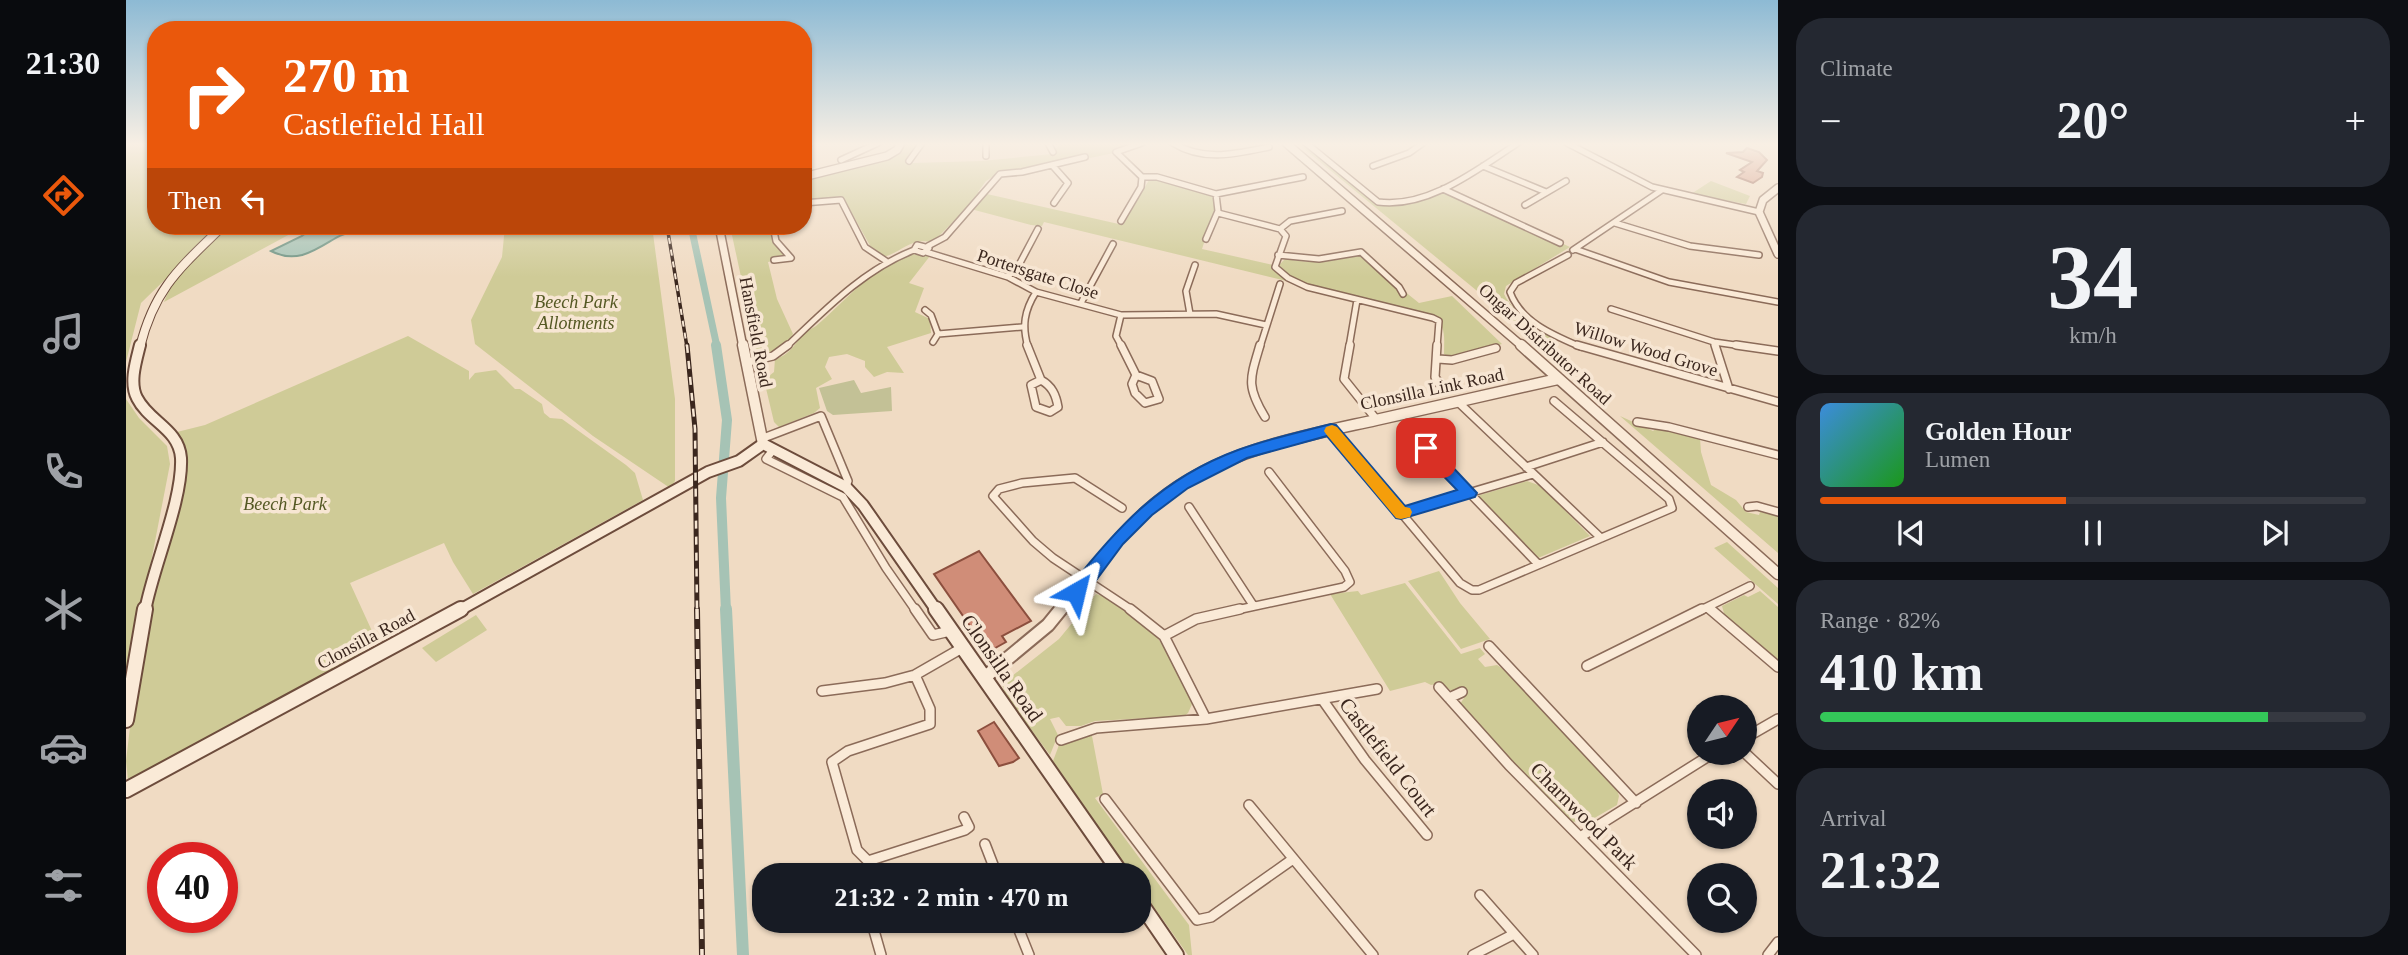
<!DOCTYPE html>
<meta charset="utf-8">
<style>
body{margin:0;font-family:Georgia,serif;background:#242831;color:#f1f3f6;height:100vh;display:flex;flex-direction:column;font-size:26px;white-space:nowrap}
*{box-sizing:border-box;margin:0}
p{font-size:23px;color:#9ea1a6}
.icon{flex:none;width:38px;height:38px;fill:none;stroke:currentColor;stroke-width:2;stroke-linecap:round;stroke-linejoin:round}
.map{position:relative;flex:1;overflow:hidden}
.panel{display:flex;flex-direction:column;gap:18px;padding:18px;background:#0d0f14;width:630px}
.panel>*{flex:none}
.banner{position:absolute;left:21px;top:21px;width:665px;height:214px;border-radius:28px;box-shadow:0 2px 5px #0004;background:#ea580c;color:#fff;overflow:hidden}
.needle{width:46px;rotate:55deg}
.tools{position:absolute;left:1561px;top:695px;display:grid;gap:14px}
.tools a{display:grid;place-items:center;width:70px;height:70px;border-radius:50%;background:#171b24;box-shadow:0 2px 5px #0004;font-size:35px}
.speed{position:absolute;left:21px;top:842px;display:flex;gap:14px;font-size:35px;font-weight:700;text-align:center}
.speed>*{display:grid;place-content:center;width:91px;height:91px;border-radius:50%;background:#171b24;box-shadow:0 2px 5px #0004;line-height:1}
.speed .limit{border:10px solid #d22;background:#fff;color:#111}
.pin{position:absolute;display:grid;place-items:center;width:60px;height:60px;color:#fff;margin:-30px;border-radius:14px;box-shadow:0 4px 10px #0006}
.me{position:absolute;width:77px;margin:-38px;rotate:37deg;stroke-linejoin:round;filter:drop-shadow(0 0 5px #0008)}
.turn{display:flex;align-items:center;gap:24px;height:147px;padding:0 21px;font-size:32px}
.turn .icon{width:91px;height:91px;stroke-width:2.5}
.turn b{display:block;font-size:49px;line-height:60px}
.then{display:flex;align-items:center;height:66px;padding:0 21px;background:#0003;gap:14px;font-size:26px}
.big{font-size:52px;font-weight:700;line-height:1.1}
.panel .tile{flex:1;display:flex;flex-direction:column;justify-content:center;gap:10px;min-width:0;padding:0 24px;border-radius:28px;background:#242831}
.panel .dial{align-items:center;gap:0}
.dial b{font-size:91px;line-height:1}
.song{display:flex;align-items:center;gap:21px}
.cover{width:84px;height:84px;border-radius:10px;background:linear-gradient(135deg,hsl(210 70% 55%),hsl(120 70% 35%))}
.played{height:7px;border-radius:4px;background:linear-gradient(90deg,#ea580c 45%,#363941 45%)}
.keys{display:flex;justify-content:space-around;direction:ltr}
.heat{display:flex;justify-content:space-between;align-items:center;font-size:38px;direction:ltr}
.charge{height:10px;border-radius:5px;background:linear-gradient(90deg,#34c759 82%,#363941 0)}
.trip{position:absolute;left:626px;top:863px;width:399px;height:70px;border-radius:28px;background:#171b24;box-shadow:0 2px 5px #0004;font-weight:700;line-height:70px;text-align:center}
main{display:flex;flex:1;min-height:0}
.tab-bar{display:flex;flex-direction:column;width:126px;justify-content:space-around;align-items:center;background:#090b0e;color:#9ea1a6}
.tab-bar .icon{width:49px;height:49px}
.tab-bar .current{color:#ea580c}
.tab-bar b{font-size:32px;color:#f1f3f6}
.map>svg:first-child{display:block}
.green{fill:#cfcb97}
.cemetery{fill:#c3c196}
.water{fill:#a6c3b5;stroke:#6c9282;stroke-width:2}
.lines{fill:none;stroke-linecap:round;stroke-linejoin:round}
.canal-far2{stroke:#a6c3b5;stroke-width:7}
.canal-far1{stroke:#a6c3b5;stroke-width:10}
.canal{stroke:#a6c3b5;stroke-width:12}
.building{fill:#d08d78;stroke:#8c4f3e;stroke-width:2}
.minor-far2-casing{stroke:#8b6b59;stroke-width:8}
.minor-far1-casing{stroke:#8b6b59;stroke-width:10}
.minor-casing{stroke:#8b6b59;stroke-width:12}
.tertiary-far2-casing{stroke:#8b6b59;stroke-width:10}
.tertiary-far1-casing{stroke:#8b6b59;stroke-width:13}
.tertiary-casing{stroke:#8b6b59;stroke-width:16}
.secondary-far2-casing{stroke:#6d4c3c;stroke-width:10}
.secondary-far1-casing{stroke:#6d4c3c;stroke-width:14}
.secondary-casing{stroke:#6d4c3c;stroke-width:18}
.minor-far2{stroke:#faead7;stroke-width:5}
.minor-far1{stroke:#faead7;stroke-width:7}
.minor{stroke:#faead7;stroke-width:9}
.tertiary-far2{stroke:#faead7;stroke-width:7}
.tertiary-far1{stroke:#faead7;stroke-width:10}
.tertiary{stroke:#faead7;stroke-width:12}
.secondary-far2{stroke:#faead7;stroke-width:8}
.secondary-far1{stroke:#faead7;stroke-width:10}
.secondary{stroke:#faead7;stroke-width:14}
.rail-far2-casing{stroke:#3b271e;stroke-width:3.5}
.rail-far1-casing{stroke:#3b271e;stroke-width:5}
.rail-casing{stroke:#3b271e;stroke-width:6}
.rail-far2{stroke:#f7e6d3;stroke-width:2;stroke-dasharray:6;stroke-linecap:butt}
.rail-far1{stroke:#f7e6d3;stroke-width:2.5;stroke-dasharray:8;stroke-linecap:butt}
.rail{stroke:#f7e6d3;stroke-width:3.5;stroke-dasharray:10;stroke-linecap:butt}
.route{fill:#1a73e8;stroke:#114b97;stroke-width:2}
.slow{fill:#f59e0b}
.labels{text-anchor:middle;stroke-width:7;stroke-linejoin:round;paint-order:stroke}
.street-label{font-size:18px;fill:#3b271e;stroke:#f7e6d3}
.park-label{font-size:18px;font-style:italic;fill:#545823;stroke:#f7e6d3}
.near-street-label{font-size:21px;fill:#3b271e;stroke:#f7e6d3}
</style>
<main>
<nav class="tab-bar">
<b>21:30</b>
<svg class="icon current" aria-label="directions" viewBox="0 0 24 24"><path d="M12 3l9 9-9 9-9-9zM9 14v-3h6M13 9l2 2-2 2"/></svg>
<svg class="icon" aria-label="music" viewBox="0 0 24 24"><path d="M9 18V5l10-2v13"/><circle cx="6" cy="18" r="3"/><circle cx="16" cy="16" r="3"/></svg>
<svg class="icon" aria-label="phone" viewBox="0 0 24 24"><path d="M5 4h4l2 5-3 2q2 4 5 5l2-3 5 2v4C11 20 4 13 5 4z"/></svg>
<svg class="icon" aria-label="climate" viewBox="0 0 24 24"><path d="M12 3v18M4 7l16 10M4 17L20 7"/></svg>
<svg class="icon" aria-label="car" viewBox="0 0 24 24"><path d="M5 17H2v-5l4-1 3-4h7l3 4 3 1v5h-3M9 17h6M6 11h13"/><circle cx="7" cy="17" r="2"/><circle cx="17" cy="17" r="2"/></svg>
<svg class="icon" aria-label="filters" viewBox="0 0 24 24"><path d="M4 7h16M4 17h16"/><circle cx="9" cy="7" r="2"/><circle cx="15" cy="17" r="2"/></svg>
</nav>
<div class="map">
<svg width="1652" height="955" viewBox="0 0 1652 955">
<rect width="100%" height="100%" fill="#f0dbc3"/>
<path class="green" d="M0,143H30V226H94L15,303L0,362Z
M780,143H793L786,163L856,161L926,154L933,145L927,143H1002L1003,145L988,149V153L964,158L960,154L922,164L874,172L860,181L852,192L997,225L1023,180L1031,179L1083,193L1091,203L1076,249L1152,266L1159,259C1190,264 1202,263 1232,254L1293,303L1326,296L1376,344L1324,358L1318,354C1318,338 1321,324 1305,316L918,222L916,226L905,225L841,208L809,240C802,243 798,240 791,242C780,244 770,254 757,257L747,251L718,199L710,198L677,202V179L764,158L774,152Z
M1171,143H1175L1252,204L1265,206L1319,190L1444,247L1380,286L1378,294C1388,314 1410,326 1429,339L1424,345L1416,343L1395,327Z
M1585,181L1624,196L1620,204L1565,194Z
M104,226H179L38,302C49,271 81,248 104,226Z
M379,226H526L549,399V481L544,488L467,436L349,344L345,320L376,257Z
M604,226H645C644,238 648,244 658,252L659,258L642,262L651,299L667,334C660,346 642,361 627,353L620,330L627,332Z
M785,254L804,256L783,283L798,288L789,312L804,319L805,333L761,347L778,373L761,372L748,377L739,367V361L721,354L703,357L699,367L706,379L690,388L694,408L688,413L653,427L648,422L638,380L648,372L649,359C662,356 668,345 677,335C680,331 686,329 690,326C720,301 747,265 785,254Z
M282,336L343,371V380L349,373L370,370L389,389H394L416,404L418,413L424,418L436,419L500,465L509,473L517,500L347,594L327,562L318,543L224,583L251,642L203,676L13,778L2,780L0,761L7,702L28,582L56,484L60,453L51,432L79,425Z
M0,399L13,418L41,446L44,464L0,691Z
M1494,416L1527,431L1532,427L1574,438L1575,452L1585,485L1610,500L1620,512L1633,515L1634,512L1652,515V553Z
M1401,481L1415,486L1464,536L1412,558L1351,496Z
M1601,542L1652,588V604L1588,548Z
M1313,571L1334,603L1364,639L1335,649L1282,581Z
M1279,583L1335,654L1354,648L1359,654L1352,659L1359,667L1371,665L1380,671L1491,790L1493,796L1491,805L1465,820L1446,822L1382,758L1334,704L1340,695L1333,688L1326,691L1314,683L1305,685L1299,682L1264,691L1204,594L1232,591L1235,595Z
M1634,591L1652,607V662L1599,617L1596,606L1618,595L1622,597Z
M970,594C1025,610 1044,655 1067,702L1062,713L1058,716L969,721L955,726H940L933,717L924,719L932,735L924,755L880,696L876,684L933,639Z
M350,615L361,630L310,662L296,648Z
M963,733L966,736L977,794L969,798L1063,925L1066,955H1062L1013,886V875H1006L927,761L933,745Z"/>
<path class="cemetery" d="M728,380L735,393L765,387L766,411L707,415L701,411L693,388Z"/>
<path class="water" d="M189,226H239C229,233 218,232 208,239C188,251 170,264 145,251L176,236Z"/>
<g class="lines">
<path class="canal-far2" d="M565,226L591,347"/>
<path class="canal-far1" d="M590,345L601,420L595,498L600,611"/>
<path class="canal" d="M600,609L617,955"/>
</g>
<path class="building" d="M1621,148L1633,152L1641,160L1631,171L1637,173L1636,177L1627,183L1611,177L1618,172L1614,170L1626,162L1600,153L1617,152Z
M853,551L905,621L876,636L880,642L862,652L808,574Z
M868,722L893,758L887,762L873,766L852,731Z"/>
<g class="lines">
<defs>
<path id="minor-far2" d="M860,143V156
M922,143L927,152
M1047,143C1078,162 1109,154 1143,147
M1180,143L1252,202C1302,209 1352,169 1392,143
M1441,143L1526,187L1633,212
M677,148L685,143
M715,160L752,143
M783,161L796,143
M926,165L942,183L928,203
M1247,166L1283,153L1297,143
M1357,166L1420,192
M1016,177H1031L1090,194L1092,211L1080,239
M1317,189L1434,243
M1090,194L1177,177
M677,203L715,200L739,247L760,261
M1399,205L1440,181
M1092,213L1154,229
M995,221L1015,187L1016,177L990,152L1016,143
M1489,223L1564,246L1633,255
M647,226L650,241L665,258L648,260
M1154,229L1160,236L1149,267L1162,278L1181,287L1307,318L1313,321L1311,347
M1154,229L1164,221L1216,211
M791,245L803,248L797,253L788,250Z
M802,246L819,237L874,174L896,172L959,157
M1449,249L1543,282L1652,302
M1447,250L1536,190
M800,252L882,277L910,292L995,315L1090,314L1140,325
M1152,255L1193,259L1235,252L1273,287L1277,294
M1442,255L1390,283L1384,292C1395,322 1427,335 1455,347
M882,277L894,263L912,229
M955,303L987,244
M1485,309L1588,342L1623,347
M799,310L805,315L812,334L807,342
M1064,314L1060,291L1069,265
M995,315L990,336L996,347
M812,334L896,327
M1588,342L1590,347
M660,347C699,310 737,270 788,250
M902,347C896,326 898,311 910,292
M1134,347L1154,284
M1223,347L1231,300"/>
<path id="minor-far1" d="M901,345L915,380
M995,345L1010,375
M1134,345C1124,379 1120,386 1139,417
M1224,345L1218,379L1250,419
M1311,345L1309,377L1316,388
M1451,345L1652,402
M1589,345L1603,389
M1610,345L1652,351
M1312,359L1326,360L1370,348
M622,362L647,356L662,345
M1010,375L1026,381L1033,399L1019,403L1009,393L1006,384Z
M915,380C926,386 930,395 932,407L924,412L910,407L905,385Z
M1331,401L1475,538
M1511,422L1543,427L1652,455
M1205,429L1334,583L1346,590H1353L1546,508L1543,499L1428,401
M1282,429L1412,564
M635,439L695,416L722,481L720,487
M647,450L640,459L717,497L760,568L790,611
M1400,467L1477,442
M1063,507L1127,605
M1622,507L1631,506L1652,512
M996,508L949,478L896,483L873,489L867,496L907,541L927,558L1007,611
M1275,513L1407,474
M1582,608L1586,611
M1106,611L1218,587L1224,582L1219,571L1143,472
M1573,611L1624,586"/>
<path id="minor" d="M789,609L807,635L824,631
M1004,609L1038,636L1080,719
M1584,609L1652,667
M1038,636L1070,619L1114,609
M1363,646L1510,803
M1461,666L1576,609
M789,675L804,709V724L722,751L706,762L731,850L742,861L839,830L843,827L838,817
M1313,687L1383,765L1570,955
M696,691L759,683L789,675L836,648
M1323,698L1336,692
M1196,699L1239,760L1301,835
M1619,738L1652,719
M935,740L970,728L1080,719L1251,689
M1618,752L1652,784
M979,799L1071,920L1085,917L1167,859
M1123,805L1247,955
M1454,837L1589,752
M859,844L871,875
M1354,895L1407,955
M745,920L755,955
M889,920L903,955
M1347,955L1388,934
M1642,955L1652,942"/>
<path id="tertiary-far2" d="M1160,143L1397,347
M677,177L761,156L771,150L775,143
M1652,188L1637,200L1633,212L1652,254
M593,226L617,347"/>
<path id="tertiary-far1" d="M617,345L637,444
M1395,345L1652,574
M933,611C967,571 998,525 1041,494C1102,449 1178,436 1250,420C1311,406 1371,393 1432,379"/>
<path id="tertiary" d="M858,678L922,625L935,609"/>
<path id="secondary-far2" d="M14,347C29,287 55,267 97,226"/>
<path id="secondary-far1" d="M14,345C10,361 3,383 11,398C23,422 53,429 55,458C57,500 27,567 19,611
M332,611L582,472L613,461L637,444L720,487L737,505L811,611"/>
<path id="secondary" d="M810,609L996,875
M0,720L19,609
M0,790L335,609
M1013,901L1050,955"/>
</defs>
<use href="#minor-far2" class="minor-far2-casing"/>
<use href="#minor-far1" class="minor-far1-casing"/>
<use href="#minor" class="minor-casing"/>
<use href="#tertiary-far2" class="tertiary-far2-casing"/>
<use href="#tertiary-far1" class="tertiary-far1-casing"/>
<use href="#tertiary" class="tertiary-casing"/>
<use href="#secondary-far2" class="secondary-far2-casing"/>
<use href="#secondary-far1" class="secondary-far1-casing"/>
<use href="#secondary" class="secondary-casing"/>
<use href="#minor-far2" class="minor-far2"/>
<use href="#minor-far1" class="minor-far1"/>
<use href="#minor" class="minor"/>
<use href="#tertiary-far2" class="tertiary-far2"/>
<use href="#tertiary-far1" class="tertiary-far1"/>
<use href="#tertiary" class="tertiary"/>
<use href="#secondary-far2" class="secondary-far2"/>
<use href="#secondary-far1" class="secondary-far1"/>
<use href="#secondary" class="secondary"/>
<defs>
<path id="rail-far2" d="M541,226L561,347"/>
<path id="rail-far1" d="M561,345L569,429L571,611"/>
<path id="rail" d="M571,609L576,955"/>
</defs>
<use href="#rail-far2" class="rail-far2-casing"/>
<use href="#rail-far1" class="rail-far1-casing"/>
<use href="#rail" class="rail-casing"/>
<use href="#rail-far2" class="rail-far2"/>
<use href="#rail-far1" class="rail-far1"/>
<use href="#rail" class="rail"/>
</g>
<linearGradient id="sky" x2="0" y2="1"><stop stop-color="#8dbad4"/><stop offset="0.52" stop-color="#f8efe4"/><stop offset="1" stop-color="#f8efe4" stop-opacity="0"/></linearGradient>
<rect width="1652" height="277" fill="url(#sky)"/>
<path class="route" d="M1205,424L1210,425L1279,506L1331,490L1294,452L1292,448L1294,444H1305L1351,493L1349,497L1275,519L1270,518L1201,436L1121,458L1062,488L1026,515L997,544L957,598L950,600L944,598L942,592L944,587C992,526 1036,478 1112,450C1141,439 1174,432 1205,424Z"/>
<path class="slow" d="M1206,425L1211,427L1279,507L1284,508L1286,512L1284,517L1275,519L1270,518L1200,434L1198,431L1200,427Z"/>
<g class="labels">
<g class="street-label">
<text transform="translate(912 274) rotate(18)" y="6">Portersgate Close</text>
<text transform="translate(630 332) rotate(79)" y="6">Hansfield Road</text>
<text transform="translate(1419 344) rotate(42)" y="6">Ongar Distributor Road</text>
<text transform="translate(1520 349) rotate(17)" y="6">Willow Wood Grove</text>
<text transform="translate(1306 389) rotate(-12)" y="6">Clonsilla Link Road</text>
<text transform="translate(240 639) rotate(-28)" y="6">Clonsilla Road</text>
</g>
<g class="park-label">
<text x="450" y="308">Beech Park<tspan x="450" dy="21">Allotments</tspan></text>
<text x="159" y="510">Beech Park</text>
</g>
<g class="near-street-label">
<text transform="translate(876 668) rotate(55)" y="7">Clonsilla Road</text>
<text transform="translate(1262 757) rotate(52)" y="7">Castlefield Court</text>
<text transform="translate(1458 816) rotate(45)" y="7">Charnwood Park</text>
</g>
</g>
</svg>
<div class="tools">
<a><svg class="needle" viewBox="-14 -14 28 28"><path d="M0-13l5 13h-10z" fill="#e53935"/><path d="M0 13l5-13h-10z" fill="#9ea1a6"/></svg></a>
<a><svg class="icon" aria-label="sound" viewBox="0 0 24 24"><path d="M4 9h4l5-4v14l-5-4H4zM17 9q2 3 0 6"/></svg></a>
<a><svg class="icon" aria-label="search" viewBox="0 0 24 24"><circle cx="10" cy="10" r="6"/><path d="M15 15l6 6"/></svg></a>
</div>
<div class="speed"><div class="limit">40</div></div>
<div class="pin" style="left:1300px;top:448px;background:#d93025"><svg class="icon" aria-label="arrive" viewBox="0 0 24 24"><path d="M6 21V4h12l-3 4 3 4H6"/></svg></div>
<svg class="me" style="left:950px;top:592px" viewBox="-20 -20 40 40"><path d="M0-17L14 15 0 8-14 15z" fill="#1a73e8" stroke="#fff" stroke-width="4"/></svg>
<div class="trip">21:32 · 2 min · 470 m</div>
<div class="banner">
<div class="turn"><svg class="icon" aria-label="right" viewBox="0 0 24 24"><path d="M7 20v-9h11M14 6l5 5-5 5"/></svg><div><b>270 m</b>Castlefield Hall</div></div>
<div class="then">Then<svg class="icon" aria-label="left" viewBox="0 0 24 24"><path d="M17 20v-9H6M10 6l-5 5 5 5"/></svg></div>
</div>
</div>
<section class="panel">
<div class="tile"><p>Climate</p>
<div class="heat"><a>−</a><b class="big">20°</b><a>+</a></div>
</div>
<div class="tile dial"><b>34</b><p>km/h</p></div>
<div class="tile">
<div class="song"><i class="cover"></i><div><b>Golden Hour</b><p>Lumen</p></div></div>
<div class="played"></div>
<div class="keys"><svg class="icon" aria-label="previous" viewBox="0 0 24 24"><path d="M18 5L8 12l10 7zM5 5v14"/></svg><svg class="icon" aria-label="pause" viewBox="0 0 24 24"><path d="M8 5v14M16 5v14"/></svg><svg class="icon" aria-label="next" viewBox="0 0 24 24"><path d="M6 5l10 7-10 7zM19 5v14"/></svg></div>
</div>
<div class="tile"><p>Range · 82%</p><b class="big">410 km</b><div class="charge"></div></div>
<div class="tile"><p>Arrival</p><b class="big">21:32</b></div>
</section>
</main>
